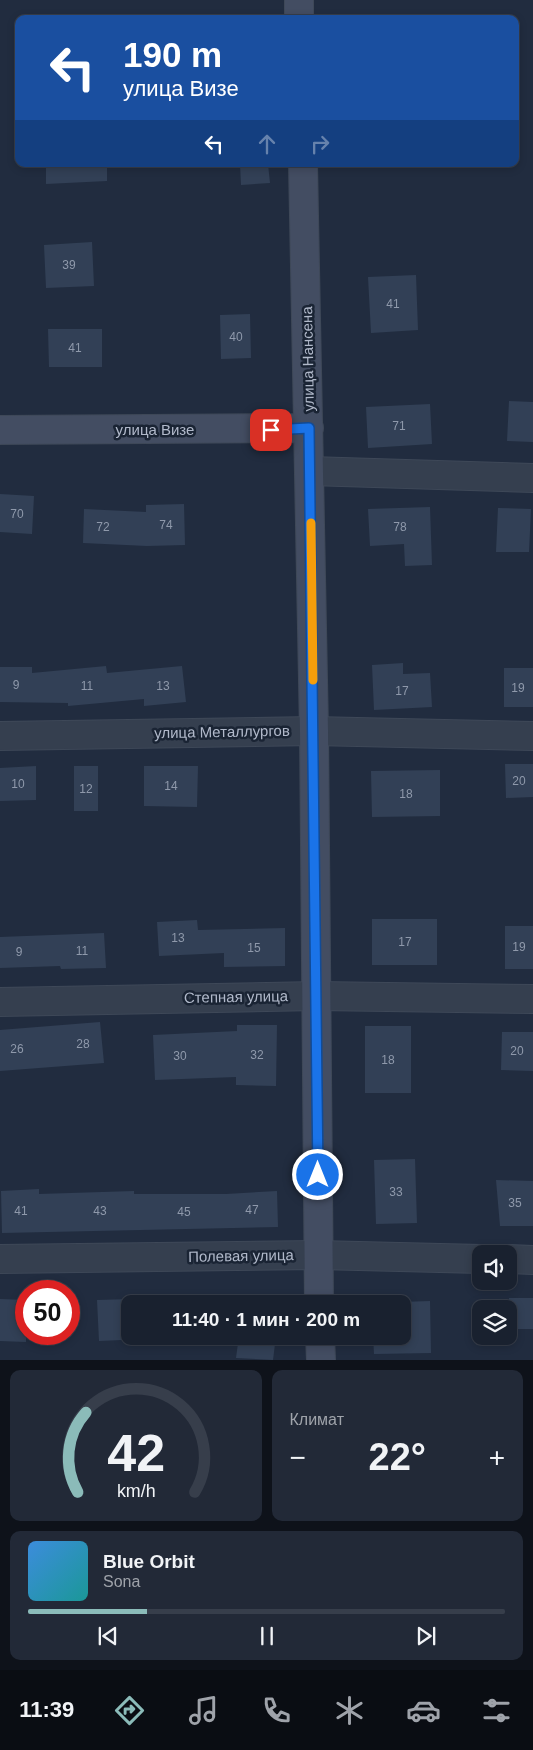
<!DOCTYPE html>
<html lang="ru">
<meta charset="utf-8">
<style>
body{margin:0;font-family:Arial,sans-serif;background:#222937;color:#f1f3f6;height:100vh;display:flex;flex-direction:column;font-size:19px;white-space:nowrap}
*{box-sizing:border-box;margin:0}
p{font-size:16px;color:#9fa3aa}
.icon{flex:none;width:28px;height:28px;fill:none;stroke:currentColor;stroke-width:2;stroke-linecap:round;stroke-linejoin:round}
.map{position:relative;height:1360px;overflow:hidden}
.panel{display:flex;flex-direction:column;gap:10px;padding:10px;background:#0e121a;flex:1}
.panel>*{flex:none}
.top-card{position:absolute;left:15px;top:15px;width:504px;height:152px;border-radius:10px;box-shadow:0 2px 8px #0003,0 0 0 1px #373e4b;background:#1a4fa0;color:#fff;overflow:hidden}
.fabs{position:absolute;left:472px;top:1245px;display:grid;gap:10px}
.fabs a{display:grid;place-items:center;width:45px;height:45px;border-radius:10px;background:#19212f;box-shadow:0 2px 8px #0003,0 0 0 1px #373e4b;font-size:25px}
.speed{position:absolute;left:15px;top:1280px;display:flex;gap:10px;font-size:25px;font-weight:700;text-align:center}
.speed>*{display:grid;place-content:center;width:65px;height:65px;border-radius:50%;background:#19212f;box-shadow:0 2px 8px #0003,0 0 0 1px #373e4b;line-height:1}
.speed .limit{border:8px solid #d22;background:#fff;color:#111}
.pin{position:absolute;display:grid;place-items:center;width:42px;height:42px;color:#fff;margin:-21px;border-radius:10px;box-shadow:0 2px 8px #0006}
.me{position:absolute;width:55px;margin:-28px;rotate:0deg;stroke-linejoin:round;filter:drop-shadow(0 0 4px #0008)}
.turn{display:flex;align-items:center;gap:18px;height:105px;padding:0 25px;font-size:22px}
.turn .icon{width:65px;height:65px;stroke-width:2.5}
.turn b{display:block;font-size:35px;line-height:42px}
.lanes{display:flex;align-items:center;height:48px;padding:0 25px;background:#0003;justify-content:center;gap:25px;direction:ltr}
.lanes .off{opacity:.35}
.big{font-size:38px;font-weight:700;line-height:1.1}
.panel .tile{flex:1;display:flex;flex-direction:column;justify-content:center;gap:8px;min-width:0;padding:0 18px;border-radius:10px;background:#222937}
.panel .dial{align-items:center;gap:0}
.dial svg{height:130px;overflow:visible;fill:none;stroke:#373e4b;stroke-width:7;stroke-linecap:round;text-anchor:middle}
.dial text{fill:#f1f3f6;stroke:none}
.song{display:flex;align-items:center;gap:15px}
.cover{width:60px;height:60px;border-radius:8px;background:linear-gradient(135deg,hsl(210 70% 55%),hsl(180 70% 35%))}
.played{height:5px;border-radius:2px;background:linear-gradient(90deg,#8bbbb9 25%,#373e4b 25%)}
.keys{display:flex;justify-content:space-around;direction:ltr}
.heat{display:flex;justify-content:space-between;align-items:center;font-size:28px;direction:ltr}
.panel .tiles{flex:1;display:grid;gap:10px;grid-template-columns:1fr 1fr}
.tile:last-child{grid-column:span 2}
.trip{position:absolute;left:121px;top:1295px;width:290px;height:50px;border-radius:10px;background:#19212f;box-shadow:0 2px 8px #0003,0 0 0 1px #373e4b;font-weight:700;line-height:50px;text-align:center}
.menu{display:flex;height:80px;justify-content:space-around;align-items:center;background:#0a0d13;color:#9fa3aa}
.menu .icon{width:35px;height:35px}
.menu .current{color:#8bbbb9}
.menu b{font-size:22px;color:#f1f3f6}
.map>svg:first-child{display:block}
.building{fill:#324056}
.lines{fill:none;stroke-linecap:round;stroke-linejoin:round}
.street-casing{stroke:#3e4858;stroke-width:30}
.secondary-casing{stroke:#3e4858;stroke-width:30}
.street{stroke:#353f4f;stroke-width:28}
.secondary{stroke:#434d62;stroke-width:28}
.route-casing{stroke:#114b97;stroke-width:12}
.route{stroke:#1a73e8;stroke-width:9}
.slow{stroke:#f59e0b;stroke-width:9}
.labels{text-anchor:middle;stroke-width:5;stroke-linejoin:round;paint-order:stroke}
.number-label{font-size:12px;fill:#8f99ab}
.street-label{font-size:15px;fill:#b1b9ca;stroke:#1a2434}
</style>
<div class="map">
<svg width="533" height="1360" viewBox="0 0 533 1360">
<rect width="100%" height="100%" fill="#212c3f"/>
<path class="building" d="M46,164H107V181L46,184Z
M240,164H268L270,183L241,185Z
M92,242L94,286L46,288L44,245Z
M416,275L418,330L371,333L368,277Z
M250,314L251,358L221,359L220,315Z
M48,329H102V367H49Z
M509,401L533,402V442L507,441Z
M430,404L432,444L368,448L366,407Z
M0,494L34,496L32,534L0,532Z
M184,504L185,545L147,546L83,543L84,509L146,512V505Z
M430,507L432,565L405,566L404,544L370,546L368,509Z
M498,508L531,509L529,552H496Z
M403,663V674L430,673L432,707L374,710L372,665Z
M106,666L107,673L182,666L186,702L144,706V699L68,706V703L0,702V667H32V673Z
M504,668H533V707H504Z
M505,764H533V797L506,798Z
M36,766V800L0,801V768Z
M74,766H98V811H74Z
M144,766H198L197,807L144,806Z
M440,770V816L372,817L371,771Z
M372,919H437V965H372Z
M197,920L198,930L285,928V966L224,967V953L159,956L157,922Z
M505,926H533V969H505Z
M104,933L106,968L61,969L60,966L0,968V937Z
M100,1022L104,1063L0,1071V1030Z
M237,1025H277L276,1086L236,1085V1077L155,1080L153,1035L237,1031Z
M365,1026H411V1093H365Z
M502,1032H533V1071L501,1070Z
M415,1159L417,1223L376,1224L374,1160Z
M496,1180L533,1181V1226H500Z
M39,1189V1194L134,1191V1194H226L277,1191L278,1227L2,1233L1,1191Z
M246,1294L282,1299L281,1304H244Z
M166,1298V1304H130V1336H167V1338L99,1341L97,1300Z
M509,1298H533V1329H509Z
M0,1299L26,1300V1342L0,1341Z
M430,1301L431,1353L374,1354L373,1336H402V1304L372,1303Z
M239,1336H276L273,1360L236,1358Z"/>
<g class="lines">
<defs>
<path id="street" d="M310,471L533,478
M0,736L314,731L533,736
M0,1002L317,996L533,999
M0,1259L318,1255L481,1259
M509,1259L533,1260"/>
<path id="secondary" d="M299,0V19
M303,164L314,731L319,1304
M0,430L309,428
M320,1336L321,1360"/>
</defs>
<use href="#street" class="street-casing"/>
<use href="#secondary" class="secondary-casing"/>
<use href="#street" class="street"/>
<use href="#secondary" class="secondary"/>
</g>
<g class="lines">
<defs>
<path id="route" d="M271,430L309,428L318,1175"/>
</defs>
<use href="#route" class="route-casing"/>
<use href="#route" class="route"/>
<path class="slow" d="M311,523L313,680"/>
</g>
<g class="labels">
<g class="number-label">
<text x="69" y="269">39</text>
<text x="393" y="308">41</text>
<text x="236" y="341">40</text>
<text x="75" y="352">41</text>
<text x="399" y="430">71</text>
<text x="17" y="518">70</text>
<text x="166" y="529">74</text>
<text x="103" y="531">72</text>
<text x="400" y="531">78</text>
<text x="16" y="689">9</text>
<text x="87" y="690">11</text>
<text x="163" y="690">13</text>
<text x="518" y="692">19</text>
<text x="402" y="695">17</text>
<text x="519" y="785">20</text>
<text x="18" y="788">10</text>
<text x="171" y="790">14</text>
<text x="86" y="793">12</text>
<text x="406" y="798">18</text>
<text x="178" y="942">13</text>
<text x="405" y="946">17</text>
<text x="519" y="951">19</text>
<text x="254" y="952">15</text>
<text x="82" y="955">11</text>
<text x="19" y="956">9</text>
<text x="83" y="1048">28</text>
<text x="17" y="1053">26</text>
<text x="517" y="1055">20</text>
<text x="257" y="1059">32</text>
<text x="180" y="1060">30</text>
<text x="388" y="1064">18</text>
<text x="396" y="1196">33</text>
<text x="515" y="1207">35</text>
<text x="252" y="1214">47</text>
<text x="21" y="1215">41</text>
<text x="100" y="1215">43</text>
<text x="184" y="1216">45</text>
</g>
<g class="street-label">
<text transform="translate(308 359) rotate(-91)" y="5">улица Нансена</text>
<text x="155" y="435">улица Визе</text>
<text transform="translate(222 732) rotate(-1)" y="5">улица Металлургов</text>
<text transform="translate(236 997) rotate(-1)" y="5">Степная улица</text>
<text transform="translate(241 1256) rotate(-1)" y="5">Полевая улица</text>
</g>
</g>
</svg>
<div class="fabs">
<a><svg class="icon" aria-label="sound" viewBox="0 0 24 24"><path d="M4 9h4l5-4v14l-5-4H4zM17 9q2 3 0 6"/></svg></a>
<a><svg class="icon" aria-label="layers" viewBox="0 0 24 24"><path d="M12 4l9 5-9 5-9-5zM3 14l9 5 9-5"/></svg></a>
</div>
<div class="speed"><div class="limit">50</div></div>
<div class="pin" style="left:271px;top:430px;background:#d93025"><svg class="icon" aria-label="arrive" viewBox="0 0 24 24"><path d="M6 21V4h12l-3 4 3 4H6"/></svg></div>
<svg class="me" style="left:318px;top:1175px" viewBox="-20 -20 40 40"><circle r="17" fill="#1a73e8" stroke="#fff" stroke-width="3"/><path d="M0-11L8 9 0 5-8 9z" fill="#fff"/></svg>
<div class="trip">11:40 · 1 мин · 200 m</div>
<div class="top-card">
<div class="turn"><svg class="icon" aria-label="left" viewBox="0 0 24 24"><path d="M17 20v-9H6M10 6l-5 5 5 5"/></svg><div><b>190 m</b>улица Визе</div></div>
<div class="lanes"><svg class="icon" aria-label="left" viewBox="0 0 24 24"><path d="M17 20v-9H6M10 6l-5 5 5 5"/></svg><svg class="icon off" aria-label="ahead" viewBox="0 0 24 24"><path d="M12 20V5M6 11l6-6 6 6"/></svg><svg class="icon off" aria-label="right" viewBox="0 0 24 24"><path d="M7 20v-9h11M14 6l5 5-5 5"/></svg></div>
</div>
</div>
<section class="panel">
<div class="tiles">
<div class="tile dial"><svg viewBox="0 0 100 80">
<path d="M14 69A42 42 0 1 1 86 69"/>
<path d="M14 69A42 42 0 0 1 19 20" stroke="#8bbbb9"/>
<text x="50" y="56" font-size="32" font-weight="700">42</text>
<text x="50" y="72" font-size="11">km/h</text>
</svg></div>
<div class="tile"><p>Климат</p>
<div class="heat"><a>−</a><b class="big">22°</b><a>+</a></div>
</div>
<div class="tile">
<div class="song"><i class="cover"></i><div><b>Blue Orbit</b><p>Sona</p></div></div>
<div class="played"></div>
<div class="keys"><svg class="icon" aria-label="previous" viewBox="0 0 24 24"><path d="M18 5L8 12l10 7zM5 5v14"/></svg><svg class="icon" aria-label="pause" viewBox="0 0 24 24"><path d="M8 5v14M16 5v14"/></svg><svg class="icon" aria-label="next" viewBox="0 0 24 24"><path d="M6 5l10 7-10 7zM19 5v14"/></svg></div>
</div>
</div>
</section>
<nav class="menu">
<b>11:39</b>
<svg class="icon current" aria-label="directions" viewBox="0 0 24 24"><path d="M12 3l9 9-9 9-9-9zM9 14v-3h6M13 9l2 2-2 2"/></svg>
<svg class="icon" aria-label="music" viewBox="0 0 24 24"><path d="M9 18V5l10-2v13"/><circle cx="6" cy="18" r="3"/><circle cx="16" cy="16" r="3"/></svg>
<svg class="icon" aria-label="phone" viewBox="0 0 24 24"><path d="M5 4h4l2 5-3 2q2 4 5 5l2-3 5 2v4C11 20 4 13 5 4z"/></svg>
<svg class="icon" aria-label="climate" viewBox="0 0 24 24"><path d="M12 3v18M4 7l16 10M4 17L20 7"/></svg>
<svg class="icon" aria-label="car" viewBox="0 0 24 24"><path d="M5 17H2v-5l4-1 3-4h7l3 4 3 1v5h-3M9 17h6M6 11h13"/><circle cx="7" cy="17" r="2"/><circle cx="17" cy="17" r="2"/></svg>
<svg class="icon" aria-label="filters" viewBox="0 0 24 24"><path d="M4 7h16M4 17h16"/><circle cx="9" cy="7" r="2"/><circle cx="15" cy="17" r="2"/></svg>
</nav>
